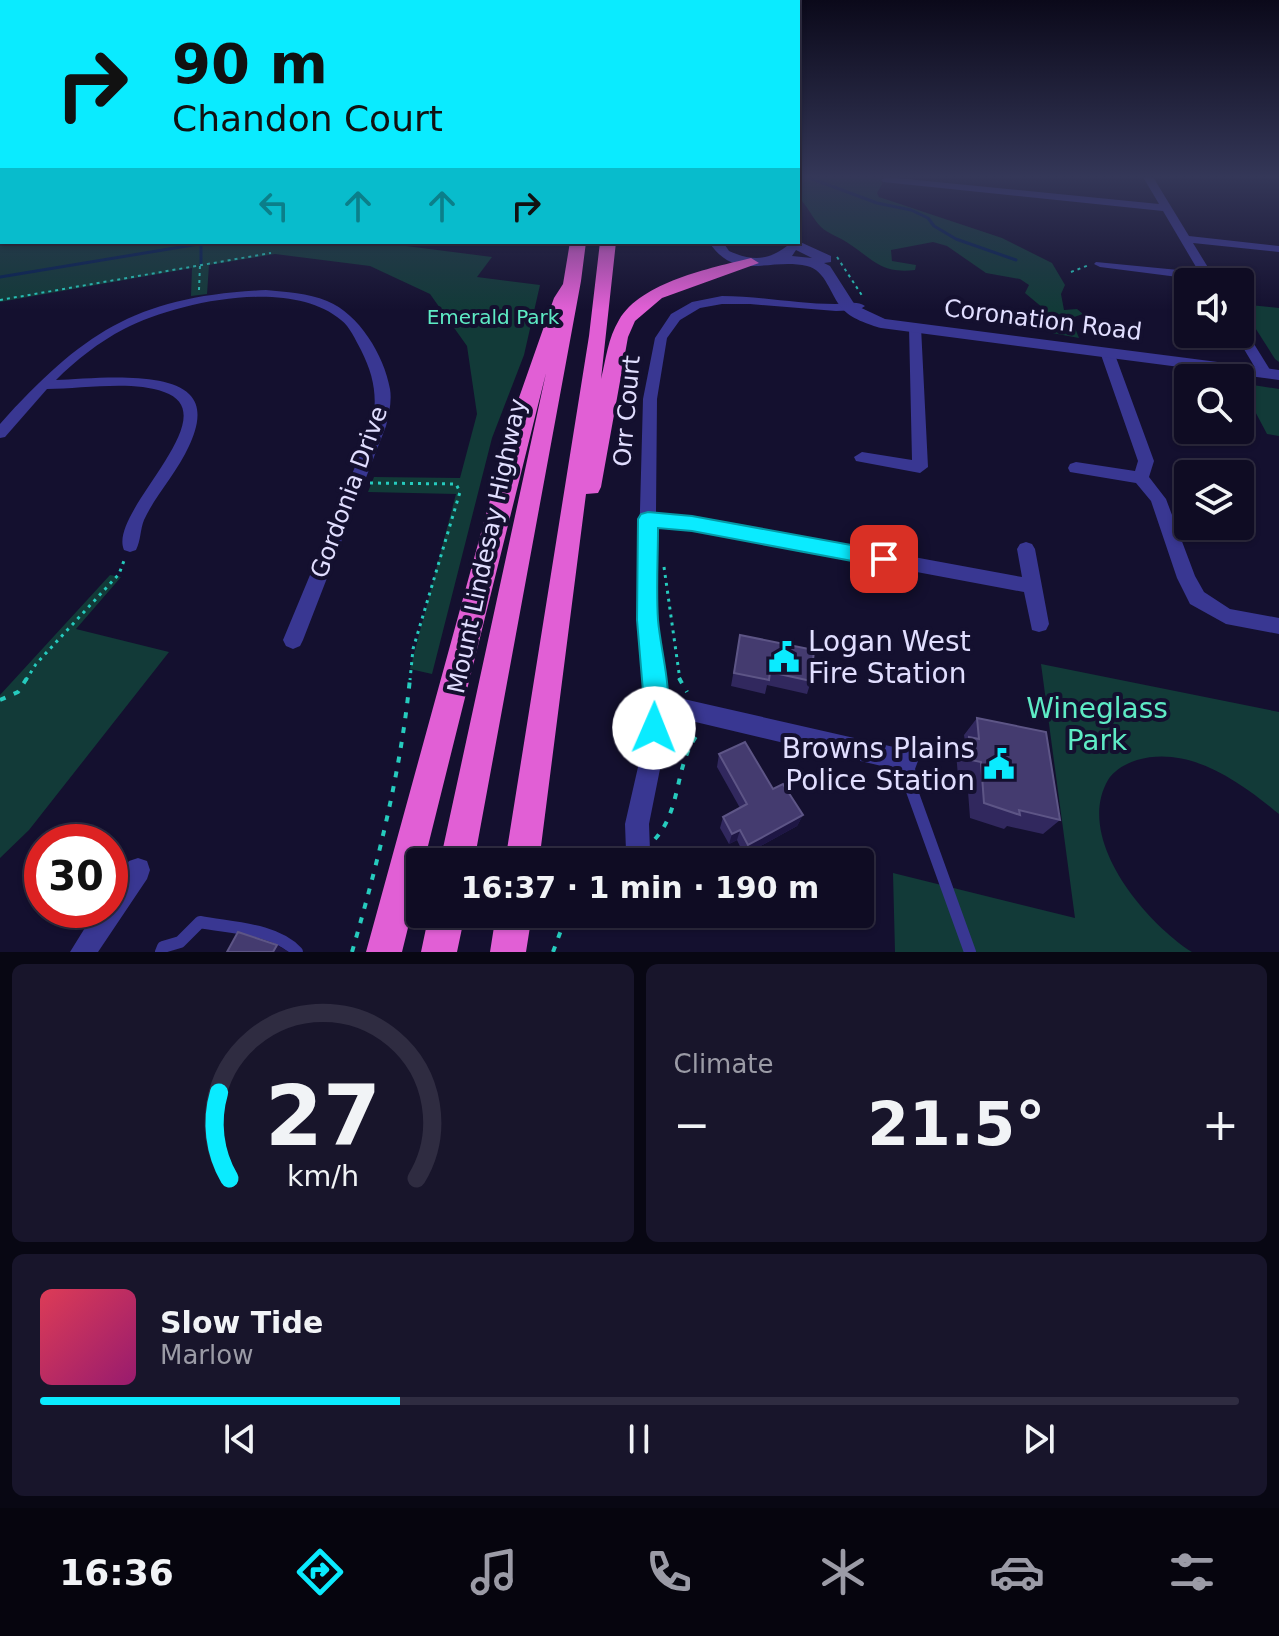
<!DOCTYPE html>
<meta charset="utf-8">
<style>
body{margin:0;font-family:"DejaVu Sans",sans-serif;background:#18152b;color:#f1f3f6;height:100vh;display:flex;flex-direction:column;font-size:30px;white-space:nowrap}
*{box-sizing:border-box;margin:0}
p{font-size:26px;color:#9b9ba6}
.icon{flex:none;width:44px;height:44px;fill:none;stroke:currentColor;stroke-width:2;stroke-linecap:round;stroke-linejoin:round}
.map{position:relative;height:952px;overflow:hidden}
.drawer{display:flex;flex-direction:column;gap:12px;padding:12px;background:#080713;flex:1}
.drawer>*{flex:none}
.top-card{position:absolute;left:0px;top:0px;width:800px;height:244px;box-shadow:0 2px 6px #0004,0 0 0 2px #2f2c41;background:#0aebff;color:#111;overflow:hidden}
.controls{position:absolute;left:1174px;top:268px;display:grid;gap:16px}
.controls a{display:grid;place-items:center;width:80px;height:80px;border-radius:8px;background:#0f0c23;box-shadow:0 2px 6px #0004,0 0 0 2px #2f2c41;font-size:40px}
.speed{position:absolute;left:24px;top:824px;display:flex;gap:16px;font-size:40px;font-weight:700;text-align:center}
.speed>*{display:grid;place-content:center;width:104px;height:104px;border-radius:50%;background:#0f0c23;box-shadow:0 2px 6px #0004,0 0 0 2px #2f2c41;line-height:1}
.speed .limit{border:12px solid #d22;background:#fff;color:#111}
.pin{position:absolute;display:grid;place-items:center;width:68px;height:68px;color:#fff;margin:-34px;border-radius:16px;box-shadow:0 4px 12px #0006}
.me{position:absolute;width:88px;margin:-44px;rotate:1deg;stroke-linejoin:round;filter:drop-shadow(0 0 6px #0008)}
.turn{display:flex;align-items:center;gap:28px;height:168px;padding:0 40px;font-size:36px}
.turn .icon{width:104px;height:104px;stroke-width:2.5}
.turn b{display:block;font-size:56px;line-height:68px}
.lanes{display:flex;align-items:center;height:76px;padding:0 40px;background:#0003;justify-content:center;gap:40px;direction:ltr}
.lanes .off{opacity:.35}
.big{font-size:60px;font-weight:600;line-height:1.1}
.drawer .widget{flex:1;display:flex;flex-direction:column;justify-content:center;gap:12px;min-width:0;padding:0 28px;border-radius:12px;background:#18152b}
.drawer .dial{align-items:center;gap:0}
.dial svg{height:208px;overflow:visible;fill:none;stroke:#2f2c41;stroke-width:7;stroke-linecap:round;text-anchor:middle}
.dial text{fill:#f1f3f6;stroke:none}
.song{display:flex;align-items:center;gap:24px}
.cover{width:96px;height:96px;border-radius:12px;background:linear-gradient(135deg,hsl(350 70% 55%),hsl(320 70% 35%))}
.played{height:8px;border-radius:4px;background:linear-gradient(90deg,#0aebff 30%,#2f2c41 30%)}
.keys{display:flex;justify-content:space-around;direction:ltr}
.heat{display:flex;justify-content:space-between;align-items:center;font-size:44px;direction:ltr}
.drawer .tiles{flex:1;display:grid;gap:12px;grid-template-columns:1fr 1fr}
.widget:last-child{grid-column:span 2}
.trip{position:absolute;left:406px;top:848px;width:468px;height:80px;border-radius:8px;background:#0f0c23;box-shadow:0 2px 6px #0004,0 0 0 2px #2f2c41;font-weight:600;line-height:80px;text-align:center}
.dock{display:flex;height:128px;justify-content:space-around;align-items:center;background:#06050e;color:#9b9ba6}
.dock .icon{width:56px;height:56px}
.dock .selected{color:#0aebff}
.dock b{font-size:36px;color:#f1f3f6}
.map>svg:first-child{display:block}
.green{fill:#123a38}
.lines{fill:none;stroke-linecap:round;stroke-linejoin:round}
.stream{stroke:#062352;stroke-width:3}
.path-far2{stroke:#26cbbe;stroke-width:2;stroke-dasharray:3 4;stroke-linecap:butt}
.path-far1{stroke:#26cbbe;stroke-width:3;stroke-dasharray:3 5;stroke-linecap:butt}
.path{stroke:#26cbbe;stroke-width:4;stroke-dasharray:6 9;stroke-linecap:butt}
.service{stroke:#393792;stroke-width:12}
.minor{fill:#393792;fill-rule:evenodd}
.tertiary{fill:#393792;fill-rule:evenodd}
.trunk{fill:#e15fd5;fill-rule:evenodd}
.wall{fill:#31285e}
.shaded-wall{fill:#1e1644}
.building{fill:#443b6f;stroke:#5d5586;stroke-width:2}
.route{fill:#0aebff;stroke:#0699a6;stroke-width:2}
.labels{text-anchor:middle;stroke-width:8;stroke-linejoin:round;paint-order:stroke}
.far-park-label{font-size:20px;fill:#5eebc5;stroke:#14102f}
.street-label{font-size:24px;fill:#e1deff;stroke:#14102f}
.near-poi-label{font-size:28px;fill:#e1deff;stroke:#14102f;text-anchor:start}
.near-park-label{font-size:28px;fill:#5eebc5;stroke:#14102f}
</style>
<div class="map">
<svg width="1279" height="952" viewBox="0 0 1279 952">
<rect width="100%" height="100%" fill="#14102f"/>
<path class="green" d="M798,177H881L882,184L877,193L879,197L1002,238L1052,263L1065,285L1061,294L1064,310L1077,309L1083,314L1071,318L1079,338L1052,333L1043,308L1025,293L1029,285L1020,279L986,273L947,246L933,242L891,250L892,261L916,265L915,270C881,274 874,260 848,243C840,237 828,234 821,227C812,218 808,206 798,197Z
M0,233L2,242H375L492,257L477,277L540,285L524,355L492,438L432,674L410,669L456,494L368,492L374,477L460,478L477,414L467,346L430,294L370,266L275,254L209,265L207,294L191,296L192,268L0,302Z
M1240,304L1279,308V362L1275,359Z
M1240,383L1279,389V436L1267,434Z
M110,575L121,577L76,629L169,652L29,830L0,858V695Z
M1041,664L1279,712V814C1240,782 1190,745 1137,760C1127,763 1114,770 1108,780C1074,839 1146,923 1192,952H895L893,873L1075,918Z"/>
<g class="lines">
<path class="stream" d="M807,177L877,203L911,210L928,218L934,226L956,239L1016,260
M201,244V264
M0,277L211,242"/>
<path class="path-far2" d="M837,257L863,297
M1071,272L1089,265
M199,290L200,265
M0,300L271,253"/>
<path class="path-far1" d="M370,483L456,484L460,492L413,649L410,680
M664,567L680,680
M26,680L36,664L119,574L125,558"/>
<path class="path" d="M679,678L687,692
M0,700L18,692L27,678
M655,839C682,809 674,767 697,735L696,731
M352,952C378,862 401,771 410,678
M553,952L567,914"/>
<path class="service" d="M908,761L912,791L970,952
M161,952L163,947L180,942L200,922C230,928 275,928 297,952"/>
<path class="minor" d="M886,177L1159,204L1143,177H1153L1189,236L1279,246V252L1193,243L1217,282L1100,267L1094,264L1096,262L1199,272L1163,211L883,182L881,180Z
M266,290C286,292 308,293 327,301C359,314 384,355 390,389C392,401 389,414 386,426L303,640L300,646L293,649L286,646L283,640L372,426C378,397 374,376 361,350C355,339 350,327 341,320C290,277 177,302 124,329C99,342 76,360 56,380C88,379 165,370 189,394C204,408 196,431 189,446C177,473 156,494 144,520C140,530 141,540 136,550L130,552L124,550C107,512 230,415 164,392C132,380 81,389 47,389L5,437L0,438V424C84,331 138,296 266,290Z
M722,296C760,296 797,304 835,304C846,304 857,300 865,306L859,310L836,311L750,304H722L700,308L680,320L667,338L657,399L656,513L692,516L1022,577L1017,549L1020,544L1026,542L1032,544L1035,549L1049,624L1046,630L1039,632L1032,630L1024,592L692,530L656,526L657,620L666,695L907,750L915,753L918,761L915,769L907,772L666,715L663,754L649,824L650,851L647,860L641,862L629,860L626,851L625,824L641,754L646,703L637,620L643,399L655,338L671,314L692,302Z
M915,323L921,327L928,467L920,473L856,461L854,457L862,452L912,460L909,327Z
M1240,327L1246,331L1272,373L1270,376L1265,377L1260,376L1235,334H1240Z
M1107,348L1114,352L1154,461L1149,477L1166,499L1195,576L1204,592L1230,609L1279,618V634L1226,624L1190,604L1177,578L1151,501L1136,483L1070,472L1068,468L1070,464L1076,462L1135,471L1138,461L1100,352Z
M138,858L147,861L150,870L147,879L98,952H70L96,910H110V890L129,861Z"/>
<path class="tertiary" d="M2,208V218L0,219V209Z
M798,241L831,256V262L824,263L830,266L855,305L885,319L1279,370V380L881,328C870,325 849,318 842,308C830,295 826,270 807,266C769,257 736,283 709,242H723L729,251C751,261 768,261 787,246L783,242ZM796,250L812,258L792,256Z"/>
<path class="trunk" d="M570,242H586L581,281L474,862H440L546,373L424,862H420V879L402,952H366L515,409L554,298L563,284Z
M600,242H616L601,379C606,359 608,338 619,320C641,282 711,268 751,258L759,263L662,298L635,321L628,337L601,487L598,493L586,494L539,862H505L589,336Z
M429,914H465L457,952H421Z
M496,914H532L526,952H490Z"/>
</g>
<path class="wall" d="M740,635L811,681L807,694L767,685L765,694L731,686Z
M977,718L1060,820L1043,834L1007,826L1004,829L970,818L967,778L958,776L956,753L965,742L964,735Z
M719,754L773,789L803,815L797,826L744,855L737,840L729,844L720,828L723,817L740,808L717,767Z"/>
<path class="shaded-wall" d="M803,815L797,826L744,855L748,845Z
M740,830L737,840L729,844L732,834Z
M277,945L289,952H273Z"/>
<path class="building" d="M740,635L814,650L811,681L770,672L769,680L734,673Z
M977,718L1046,732L1060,820L1019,810L1020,815L984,803L981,762L971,760L969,737L979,739Z
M745,742L773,789L783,784L803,815L748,845L740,830L732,834L723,817L747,804L719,754Z
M238,932L277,945L273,952H227Z"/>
<linearGradient id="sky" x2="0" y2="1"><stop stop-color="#0b091a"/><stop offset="0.57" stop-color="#343758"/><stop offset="1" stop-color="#343758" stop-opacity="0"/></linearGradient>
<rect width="1279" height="310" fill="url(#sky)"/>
<path class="route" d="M648,512L692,516L884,551L891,553L894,559L891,565L884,567L692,531L658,528C658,558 656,590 658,620C661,656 677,702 662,737L654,740L645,737L642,728L644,703L637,620L638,519L641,514Z"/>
<defs>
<symbol id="civic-bare" viewBox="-9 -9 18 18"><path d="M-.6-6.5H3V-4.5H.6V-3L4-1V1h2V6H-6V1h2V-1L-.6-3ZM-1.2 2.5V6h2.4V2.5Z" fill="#0aebff" stroke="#14102f" stroke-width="2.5" paint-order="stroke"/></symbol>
</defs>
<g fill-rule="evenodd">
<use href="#civic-bare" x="762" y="635" width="44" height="44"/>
<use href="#civic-bare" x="977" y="742" width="44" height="44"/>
</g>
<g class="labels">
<g class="far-park-label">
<text x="493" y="324">Emerald Park</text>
</g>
<g class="street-label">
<text transform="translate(1043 320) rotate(7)" y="8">Coronation Road</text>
<text transform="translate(627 411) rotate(-85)" y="8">Orr Court</text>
<text transform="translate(349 492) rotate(-70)" y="8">Gordonia Drive</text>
<text transform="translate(487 546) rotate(-78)" y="8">Mount Lindesay Highway</text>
</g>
<g class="near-poi-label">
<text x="808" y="651">Logan West<tspan x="808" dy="32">Fire Station</tspan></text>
<text x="975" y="758" text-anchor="end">Browns Plains<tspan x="975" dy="32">Police Station</tspan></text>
</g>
<g class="near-park-label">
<text x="1097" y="718">Wineglass<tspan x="1097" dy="32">Park</tspan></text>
</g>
</g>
</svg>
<div class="controls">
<a><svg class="icon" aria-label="sound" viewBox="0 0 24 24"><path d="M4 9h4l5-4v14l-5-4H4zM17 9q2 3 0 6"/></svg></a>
<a><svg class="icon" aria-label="search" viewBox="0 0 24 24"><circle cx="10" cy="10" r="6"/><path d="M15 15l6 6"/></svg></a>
<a><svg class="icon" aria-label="layers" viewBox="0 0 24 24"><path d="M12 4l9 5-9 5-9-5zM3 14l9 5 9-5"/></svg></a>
</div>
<div class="speed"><div class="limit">30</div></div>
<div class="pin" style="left:884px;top:559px;background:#d93025"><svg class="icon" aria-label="arrive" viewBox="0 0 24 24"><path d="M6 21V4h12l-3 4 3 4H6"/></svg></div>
<svg class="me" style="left:654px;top:728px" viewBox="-20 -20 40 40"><circle r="19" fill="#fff"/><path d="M0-13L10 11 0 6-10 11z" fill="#0aebff"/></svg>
<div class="trip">16:37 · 1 min · 190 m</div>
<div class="top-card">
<div class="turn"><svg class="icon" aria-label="right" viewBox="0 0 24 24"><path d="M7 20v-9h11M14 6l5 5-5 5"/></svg><div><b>90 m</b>Chandon Court</div></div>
<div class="lanes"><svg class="icon off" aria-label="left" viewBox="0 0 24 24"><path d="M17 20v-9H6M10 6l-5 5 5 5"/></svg><svg class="icon off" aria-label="ahead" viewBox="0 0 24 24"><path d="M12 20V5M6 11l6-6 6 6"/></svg><svg class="icon off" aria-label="ahead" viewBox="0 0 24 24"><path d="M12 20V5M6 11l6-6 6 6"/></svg><svg class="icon" aria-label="right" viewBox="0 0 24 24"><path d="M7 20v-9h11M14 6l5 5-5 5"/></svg></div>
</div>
</div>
<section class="drawer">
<div class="tiles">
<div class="widget dial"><svg viewBox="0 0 100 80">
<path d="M14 69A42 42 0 1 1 86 69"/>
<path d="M14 69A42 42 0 0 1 10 36" stroke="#0aebff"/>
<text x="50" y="56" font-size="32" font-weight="700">27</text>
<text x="50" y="72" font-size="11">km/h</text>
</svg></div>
<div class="widget"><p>Climate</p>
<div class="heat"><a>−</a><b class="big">21.5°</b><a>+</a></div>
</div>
<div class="widget">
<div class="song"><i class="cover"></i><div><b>Slow Tide</b><p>Marlow</p></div></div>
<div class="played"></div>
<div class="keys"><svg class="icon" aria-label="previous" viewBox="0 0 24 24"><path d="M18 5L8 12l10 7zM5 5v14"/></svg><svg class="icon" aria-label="pause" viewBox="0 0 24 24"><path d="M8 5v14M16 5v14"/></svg><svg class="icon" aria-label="next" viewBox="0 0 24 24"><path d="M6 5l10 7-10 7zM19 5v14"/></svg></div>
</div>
</div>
</section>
<nav class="dock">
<b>16:36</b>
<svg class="icon selected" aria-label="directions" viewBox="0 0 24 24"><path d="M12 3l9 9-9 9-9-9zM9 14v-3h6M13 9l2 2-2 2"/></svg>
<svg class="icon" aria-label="music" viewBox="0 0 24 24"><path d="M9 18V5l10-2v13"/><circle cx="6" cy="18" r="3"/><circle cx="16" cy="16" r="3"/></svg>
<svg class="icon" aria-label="phone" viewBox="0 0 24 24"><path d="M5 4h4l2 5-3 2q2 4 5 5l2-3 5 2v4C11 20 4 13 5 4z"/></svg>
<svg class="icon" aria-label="climate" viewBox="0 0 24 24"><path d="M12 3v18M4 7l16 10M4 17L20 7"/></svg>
<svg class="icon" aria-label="car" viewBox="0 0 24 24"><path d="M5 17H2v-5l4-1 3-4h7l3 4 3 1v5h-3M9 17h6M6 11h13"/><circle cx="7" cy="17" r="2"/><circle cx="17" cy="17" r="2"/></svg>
<svg class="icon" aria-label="filters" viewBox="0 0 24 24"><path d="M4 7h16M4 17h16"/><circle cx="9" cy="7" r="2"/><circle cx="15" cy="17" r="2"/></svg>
</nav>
